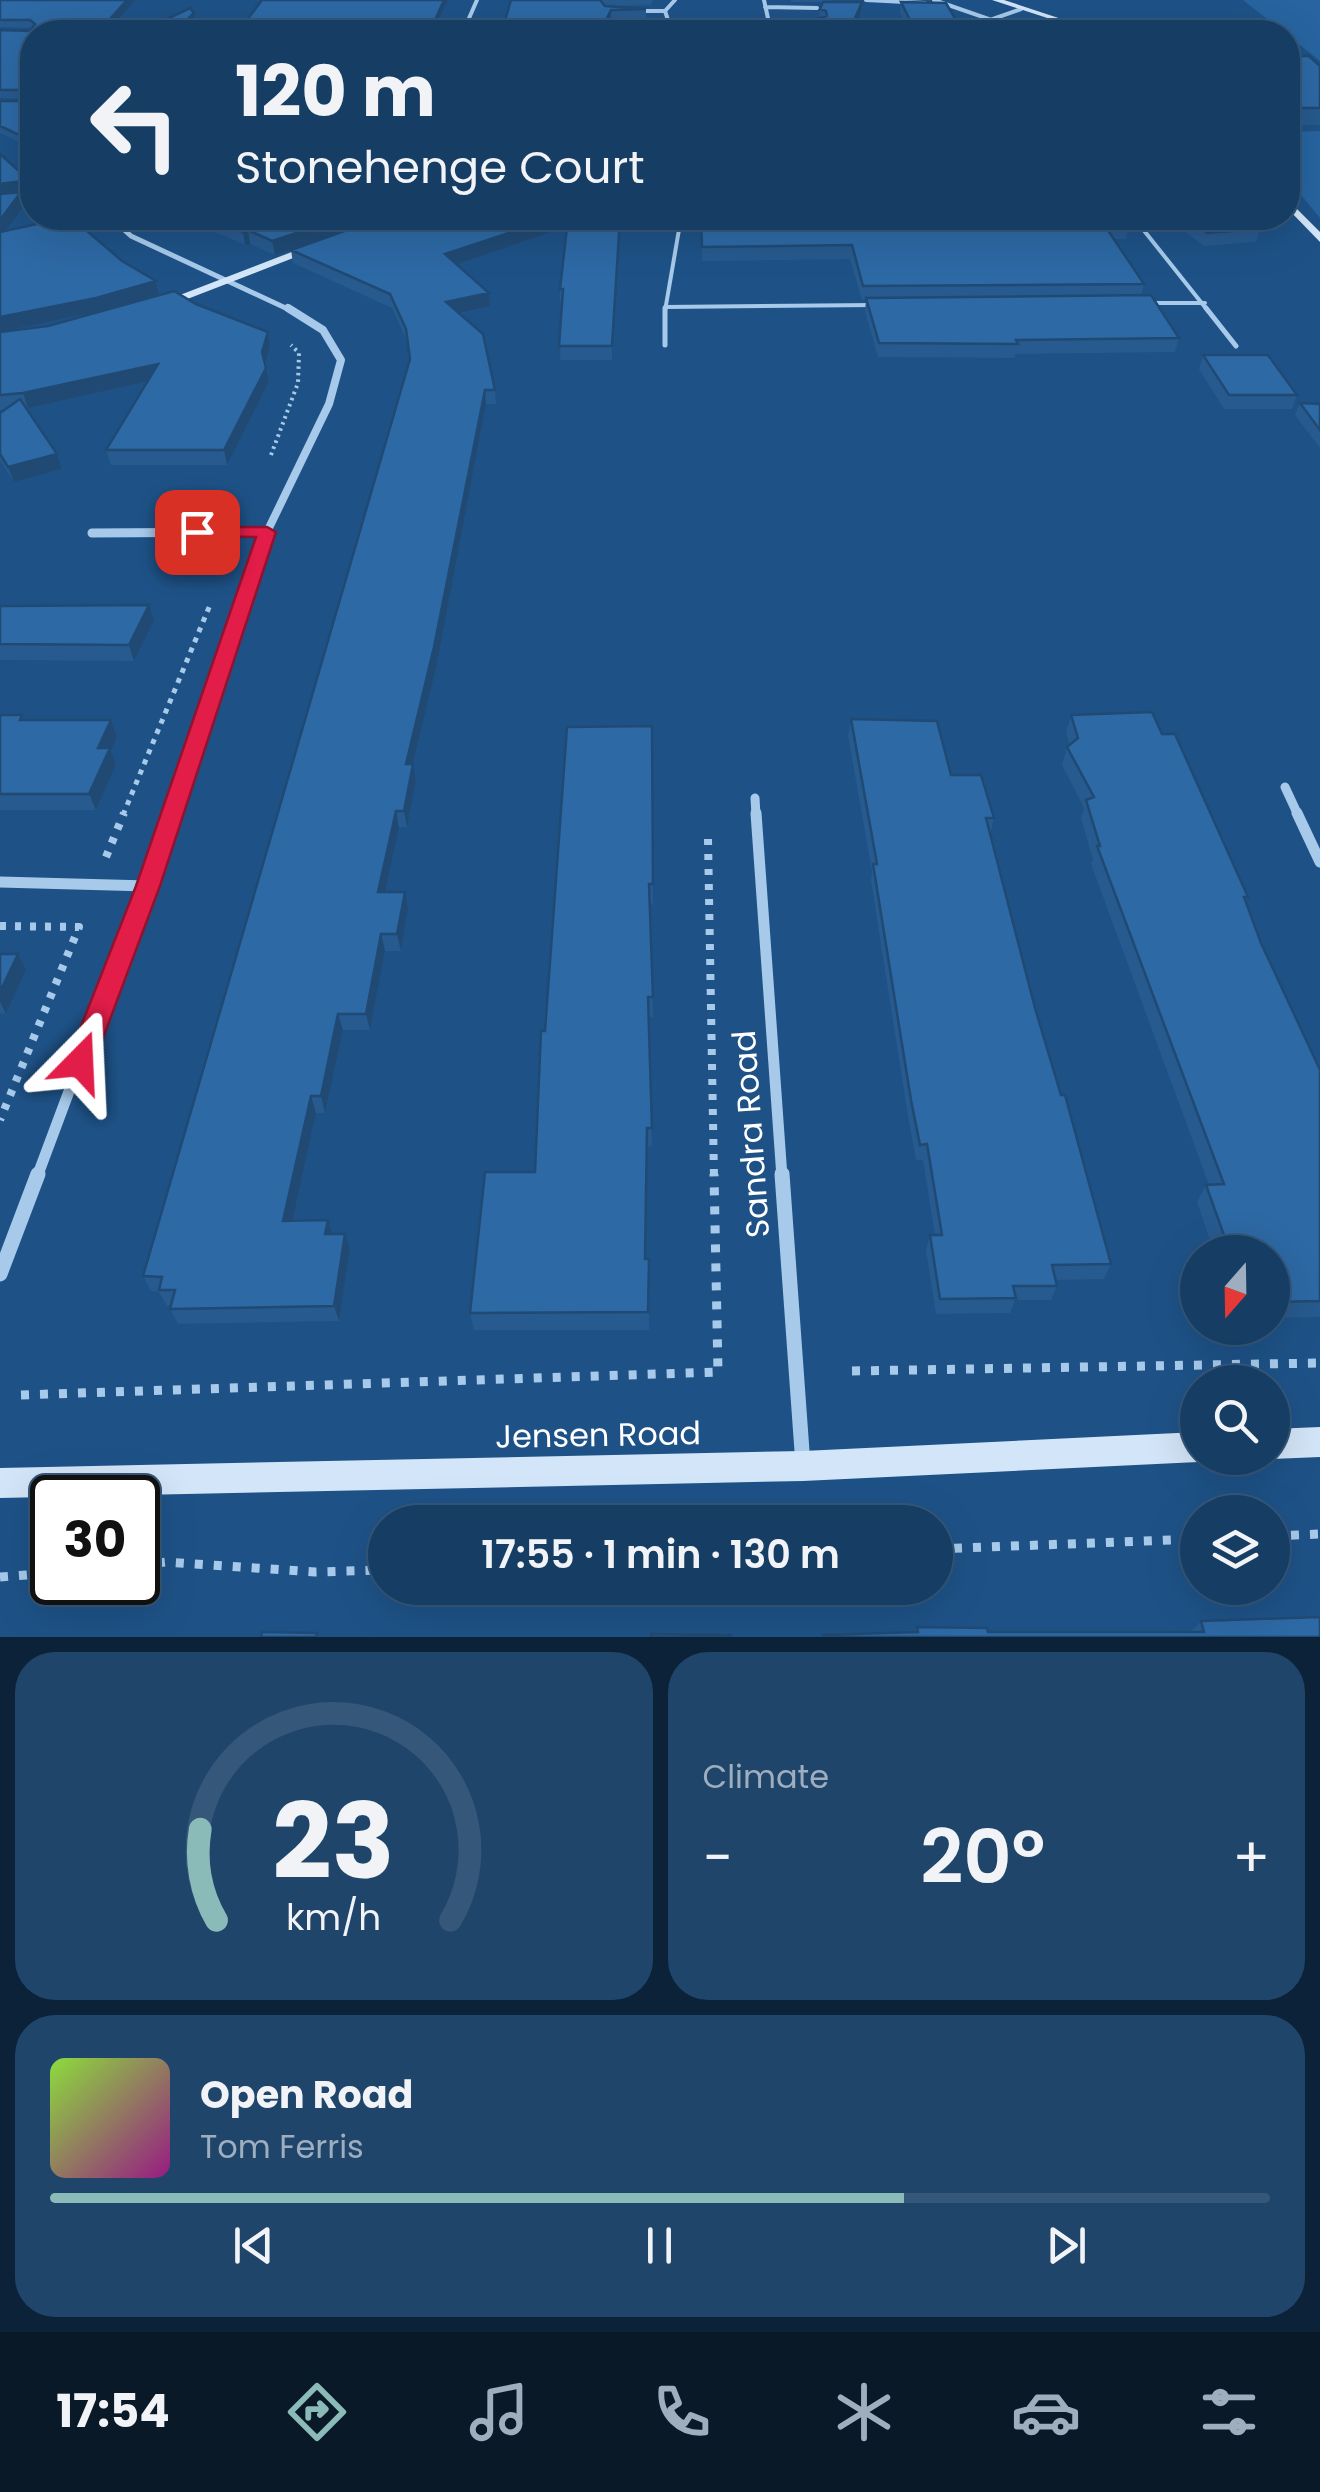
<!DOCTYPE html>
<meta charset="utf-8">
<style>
body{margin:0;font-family:Poppins,sans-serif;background:#1f456b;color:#f1f3f6;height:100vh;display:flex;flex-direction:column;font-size:38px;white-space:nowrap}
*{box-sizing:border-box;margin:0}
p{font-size:32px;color:#9eaebf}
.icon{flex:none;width:55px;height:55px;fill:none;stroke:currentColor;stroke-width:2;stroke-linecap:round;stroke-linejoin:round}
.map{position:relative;height:1637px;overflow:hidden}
.sheet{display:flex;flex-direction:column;gap:15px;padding:15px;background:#0c2238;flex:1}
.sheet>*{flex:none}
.guide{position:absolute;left:20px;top:20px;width:1280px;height:210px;border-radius:40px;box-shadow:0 10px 40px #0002,0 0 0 2px #355779;background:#163e65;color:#f1f3f6;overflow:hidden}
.needle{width:65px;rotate:200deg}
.controls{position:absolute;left:1180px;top:1235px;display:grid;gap:20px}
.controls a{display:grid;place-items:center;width:110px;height:110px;border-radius:50%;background:#163e65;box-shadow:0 10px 40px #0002,0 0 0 2px #355779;font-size:50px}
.speed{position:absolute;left:30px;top:1475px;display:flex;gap:20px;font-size:50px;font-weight:700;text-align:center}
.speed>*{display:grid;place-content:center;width:130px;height:130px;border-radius:50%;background:#163e65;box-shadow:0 10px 40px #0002,0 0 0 2px #355779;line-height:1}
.speed .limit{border:5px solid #111;border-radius:15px;background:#fff;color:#111}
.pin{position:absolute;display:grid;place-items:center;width:85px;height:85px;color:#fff;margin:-42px;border-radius:20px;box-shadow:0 5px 15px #0006}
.me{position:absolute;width:110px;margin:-55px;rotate:21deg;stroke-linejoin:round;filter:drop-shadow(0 0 8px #0008)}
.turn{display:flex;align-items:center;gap:35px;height:210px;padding:0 50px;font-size:45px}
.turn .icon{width:130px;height:130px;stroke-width:2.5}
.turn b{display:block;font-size:70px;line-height:85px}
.big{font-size:75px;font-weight:600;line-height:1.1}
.sheet .tile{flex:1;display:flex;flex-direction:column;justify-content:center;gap:15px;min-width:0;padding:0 35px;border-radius:40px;background:#1f456b}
.sheet .dial{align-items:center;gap:0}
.dial svg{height:260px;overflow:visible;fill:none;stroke:#355779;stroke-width:7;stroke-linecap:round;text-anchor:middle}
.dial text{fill:#f1f3f6;stroke:none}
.song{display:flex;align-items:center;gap:30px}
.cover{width:120px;height:120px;border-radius:15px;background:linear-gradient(135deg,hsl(90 70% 55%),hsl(310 70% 35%))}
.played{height:10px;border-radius:5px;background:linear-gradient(90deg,#8bbbb9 70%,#355779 70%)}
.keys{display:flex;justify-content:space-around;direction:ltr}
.heat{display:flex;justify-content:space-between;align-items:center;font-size:55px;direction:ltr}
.sheet .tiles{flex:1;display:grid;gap:15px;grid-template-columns:1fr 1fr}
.tile:last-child{grid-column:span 2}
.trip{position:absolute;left:368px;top:1505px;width:585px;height:100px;border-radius:50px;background:#163e65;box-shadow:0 10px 40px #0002,0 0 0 2px #355779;font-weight:600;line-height:100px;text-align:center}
.dock{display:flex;height:160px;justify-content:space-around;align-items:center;background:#091928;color:#9eaebf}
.dock .icon{width:70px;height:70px}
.dock .on{color:#8bbbb9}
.dock b{font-size:45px;color:#f1f3f6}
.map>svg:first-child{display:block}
.green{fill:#2764a0}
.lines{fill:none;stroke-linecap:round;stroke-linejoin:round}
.path-far3{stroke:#a7caeb;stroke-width:4;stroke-dasharray:2.5 4;stroke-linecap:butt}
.path-far2{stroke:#a7caeb;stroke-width:5;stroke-dasharray:5 6;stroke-linecap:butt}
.path-far1{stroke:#a7caeb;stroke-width:8;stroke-dasharray:6 9;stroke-linecap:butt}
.path{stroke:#a7caeb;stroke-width:9;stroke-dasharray:8 11;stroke-linecap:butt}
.lane-far1{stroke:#a7caeb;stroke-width:4}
.lane{stroke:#a7caeb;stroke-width:5}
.street-far5{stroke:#a7caeb;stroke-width:4}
.street-far4{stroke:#a7caeb;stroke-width:5}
.street-far3{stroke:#a7caeb;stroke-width:8}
.street-far2{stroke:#a7caeb;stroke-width:9}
.street-far1{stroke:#a7caeb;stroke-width:11}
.street{stroke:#a7caeb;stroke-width:15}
.secondary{fill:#d3e5f8;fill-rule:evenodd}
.wall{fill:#275a8e}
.shaded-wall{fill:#204a74}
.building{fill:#2d69a5;stroke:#204a74;stroke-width:2.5}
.route{fill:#e11d48;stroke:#92132f;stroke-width:2.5}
.labels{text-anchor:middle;stroke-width:10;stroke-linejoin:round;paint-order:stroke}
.near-street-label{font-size:32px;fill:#fff;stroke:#1e5287}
</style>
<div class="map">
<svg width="1320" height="1637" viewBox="0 0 1320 1637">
<rect width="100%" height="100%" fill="#1e5287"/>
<path class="green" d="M1243,0H1320V61Z
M1320,131V218L1288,179V132Z"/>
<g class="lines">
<path class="path-far3" d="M271,455L298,383L299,353L291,345"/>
<path class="path-far2" d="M123,815L210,605"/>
<path class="path-far1" d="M708,839L714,1177
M106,857L124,813
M0,926L79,927L0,1120"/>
<path class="path" d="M852,1371L1320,1363
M21,1395L718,1372L714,1174
M1272,1536L1320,1534
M935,1549L1198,1539
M138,1565L166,1562L315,1572L385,1570
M0,1577L52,1573"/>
<path class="lane-far1" d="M764,0L771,32
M866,0L925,3
M934,0L1026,32
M765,7L817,8
M639,11H665
M644,25L669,24
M770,26L820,25
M672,32L665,11L675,0
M974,32L973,26L1021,9
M1134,218L1208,311
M1149,303H1205
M665,307L875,305
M665,311L681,218"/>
<path class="lane" d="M665,308V345
M1206,308L1236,346"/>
<path class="street-far5" d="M418,31H464
M88,32H146
M163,32H246
M463,32L477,0"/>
<path class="street-far4" d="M0,201L32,198
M111,218L131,236L292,311"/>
<path class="street-far3" d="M187,532H267
M267,532L329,404L341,360L323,330L288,308"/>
<path class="street-far2" d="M92,533L267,532
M1285,787L1298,815
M755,798L756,815
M172,815L268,530"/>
<path class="street-far1" d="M756,813L782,1177
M1297,813L1320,862
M0,882L148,886
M37,1177L173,813"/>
<path class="street" d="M782,1174L803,1465
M0,1274L38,1174"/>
<path class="secondary" d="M992,0H1004L1101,32H1090Z
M1288,200L1320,232V242L1288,209Z
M315,243L319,244V248L164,308L154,305Z
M1320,1427V1457L1272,1459L1269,1458H1272V1429Z
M1198,1432V1458H1208L1198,1462L803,1481L0,1498V1468L803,1451Z"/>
</g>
<path class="wall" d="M0,0H136L112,26L53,28L32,32V148L0,133V101H30L32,99L0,98V30L30,31L33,28L0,27Z
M448,0L436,25L248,26L247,20Z
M511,0H653L651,5L605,6L646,9V19L611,21L657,32H609L608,31L506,32L505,21Z
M791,0H831L830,2H791Z
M862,2L861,13L819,19L820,9Z
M901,2L963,32H910L900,13Z
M194,13L195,18L187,26H164L163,21Z
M1288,56L1320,66V125H1288Z
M0,154L22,194L25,205L6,230L122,261L156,281L159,294L3,332L196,304L268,332L270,346L266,366L269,382L227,465H111L106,450L148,381L26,408L57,454L62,469L14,482L0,460V413L5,410H0Z
M183,218H621L612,360H560L562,303H560V289L567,227L456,264L489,293L490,306L459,314L495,390L496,404H486L437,664L413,764L416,780L407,827H399L386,892L408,909L401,951H385L370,1030H343L325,1113H316L292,1221L332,1234L350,1249L339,1321L178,1324L170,1309L171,1305L167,1306L159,1292L151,1291L143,1276L410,359L408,343L392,308L293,263L291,250L332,235L275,255L250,244L245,245Z
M700,218L1129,226L1126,239H1114L1144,284L1141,296L1179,338L1175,352L1015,354V358L878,357L865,311L866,300H862L850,259L702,261Z
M1167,218H1244L1260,229L1256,242L1204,246Z
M1203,355L1297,395L1292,409H1224L1199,369Z
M1300,403L1320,404V448L1295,415Z
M0,605L154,621L134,661L0,660Z
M0,715L24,720H111L117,737L111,751L116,765L96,810H0Z
M1071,715L1162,734L1248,897L1246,902L1261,943L1320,1070V1317L1272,1318V1252H1214L1197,1202L1206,1185H1209L1091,864L1093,859L1081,819L1084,808L1062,765L1067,747L1070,745L1066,733Z
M851,719L951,775L994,818L990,835L1035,1008L1111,1264L1104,1279L1055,1280L1057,1286L1051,1300H1015L1010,1313L936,1314L926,1250L930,1235H935L923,1160H916L908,1116L871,881L872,871L848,736Z
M652,726L653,904H650L653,1017H648L652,1146L647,1147L646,1259H649V1330H474L470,1313L535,1172L545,1031Z
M0,954H18L26,970L6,1014L0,1013Z
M1201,1621L1320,1637H822L823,1635L915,1632L917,1627L988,1632H1191Z"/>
<path class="shaded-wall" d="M127,0H136L112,26L110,19Z
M444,0H448L436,25L435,20Z
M862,2L861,13L853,32H849Z
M611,10V21H608V31L607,32H597Z
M194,13L195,18L187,26L186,21Z
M29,180L32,192L22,194L25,205L0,238V184Z
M343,218H383L275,255L272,241Z
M554,218H568L569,226L446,268L445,254Z
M620,218H621L612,360V346Z
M248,230L250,244L245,245L243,232Z
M156,281L159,294L100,311L0,332V317Z
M489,293L490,306L448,316L446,302Z
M268,332L270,346L265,367L262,352Z
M158,364L162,378L28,408L23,393Z
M266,368L269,382L227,465L224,450Z
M485,390L486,404L437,664L409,780L406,764Z
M57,454L62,469L14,482L8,467Z
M149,605L154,621L134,661L129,645Z
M111,720L117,737L111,751L116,765L96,810L89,794L98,748Z
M413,764L416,780L407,827L404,811Z
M396,811L399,827L382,909L378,892Z
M405,892L408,909L401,951L397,934Z
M381,934L385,951L370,1030L366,1014Z
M18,954L26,970L6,1014L0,1002V992Z
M338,1014L343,1030L325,1113L321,1096Z
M311,1096L316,1113L289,1236L283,1221Z
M328,1220L333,1236L325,1234Z
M345,1234L350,1249L339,1321L334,1306Z"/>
<path class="building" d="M0,0H127L110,19L51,21L54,30H100L98,32H32V94L30,90H0V30L30,31L35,24L30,20H0Z
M262,0H444L435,20H247Z
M511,0H600L605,6L646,9L611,10L607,18L612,21L649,20L657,32H616L608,21L597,32H506L510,21H505Z
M823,2H862L849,32H808L814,20L827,16L826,11L820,9Z
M901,2L946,3L963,32H916Z
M190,8L194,13L186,21H163Z
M428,26L425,32H234L238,27Z
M139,30H174L171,32H134Z
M1288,56H1309L1320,66V108H1288Z
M32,99V141L0,126V101H30Z
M0,154L29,180L0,184Z
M21,192L0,220V194Z
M65,218H72L122,261L156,281L96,298L0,317V232Z
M210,218H343L272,241L248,230L243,232Z
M381,218H554L445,254L489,293L446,302L483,334L495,390H485L434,647L406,764H413L404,811H396L378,892H405L397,934H381L366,1014H338L321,1096H311L283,1221L328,1220L325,1234H345L334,1306L170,1309L175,1290H159L162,1277L143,1276L410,359L406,329L390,294L291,250Z
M568,218H620L612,346H559L563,289H560Z
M701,218H1124L1129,226H1105L1144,284L863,286L852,245L702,247Z
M1187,218H1244L1260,229L1207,233Z
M174,291L196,304L268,332L262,352L266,368L224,450H106L158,364L23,393L0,395V332L48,326Z
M1151,295L1179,338L1016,340L1018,344L879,343L866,298Z
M1203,355H1268L1297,395H1229Z
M20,399L57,454L8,467L0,454V413Z
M1300,403L1320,404V430Z
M0,605L1,606L149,605L129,645L0,644Z
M1152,712L1162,734H1175L1248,897H1244L1261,943L1320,1070V1301L1272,1302V1252H1230L1206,1185L1224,1184L1097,846H1100L1086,800L1094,797L1067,747L1078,738L1071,715Z
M0,715H22L20,720H111L98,748H110L89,794H0Z
M851,719L937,721L951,775H981L994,818H986L1035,1008L1061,1095H1065L1111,1264L1052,1265L1057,1286H1013L1016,1298L940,1299L930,1235H942L927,1144L920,1145L911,1100L873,864H877Z
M652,726L653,884H649L653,997H648L652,1128H647L645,1259H649L648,1312L470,1313L485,1172H535L541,1031H545L567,727Z
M0,954H18L0,992Z
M1320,1617V1637H823V1635L918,1632L917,1627L987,1628L988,1632H1204L1201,1621Z
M262,1632L317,1633L316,1637H261Z
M651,1634L731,1635V1637H651Z"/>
<path class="route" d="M197,527H267L276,532L160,886L94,1062L90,1070L80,1073L71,1070L67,1062L136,886L256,537L191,536V529Z"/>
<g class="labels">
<g class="near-street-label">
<text transform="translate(751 1134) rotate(-94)" y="11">Sandra Road</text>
<text transform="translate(598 1435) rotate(-1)" y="11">Jensen Road</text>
</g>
</g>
</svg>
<div class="controls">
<a><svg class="needle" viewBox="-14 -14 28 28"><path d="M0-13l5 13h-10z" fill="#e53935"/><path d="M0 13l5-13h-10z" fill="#9eaebf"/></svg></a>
<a><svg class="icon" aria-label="search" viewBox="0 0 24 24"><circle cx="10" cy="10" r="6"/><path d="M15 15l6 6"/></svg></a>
<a><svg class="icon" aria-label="layers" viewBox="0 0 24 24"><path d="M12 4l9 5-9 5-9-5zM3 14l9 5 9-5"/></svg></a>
</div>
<div class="speed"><div class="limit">30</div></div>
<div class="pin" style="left:197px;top:532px;background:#d93025"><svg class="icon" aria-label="arrive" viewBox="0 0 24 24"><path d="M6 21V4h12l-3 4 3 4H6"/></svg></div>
<svg class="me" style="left:80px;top:1062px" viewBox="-20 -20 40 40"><path d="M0-17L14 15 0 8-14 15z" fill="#e11d48" stroke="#fff" stroke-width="4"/></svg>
<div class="trip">17:55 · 1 min · 130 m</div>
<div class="guide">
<div class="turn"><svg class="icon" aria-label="left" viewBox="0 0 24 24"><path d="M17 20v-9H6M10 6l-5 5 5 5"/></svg><div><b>120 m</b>Stonehenge Court</div></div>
</div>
</div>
<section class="sheet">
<div class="tiles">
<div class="tile dial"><svg viewBox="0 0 100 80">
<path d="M14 69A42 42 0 1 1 86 69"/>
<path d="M14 69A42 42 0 0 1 9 41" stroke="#8bbbb9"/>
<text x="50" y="56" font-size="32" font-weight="700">23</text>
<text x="50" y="72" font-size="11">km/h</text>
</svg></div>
<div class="tile"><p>Climate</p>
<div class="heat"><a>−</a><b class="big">20°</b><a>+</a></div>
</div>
<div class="tile">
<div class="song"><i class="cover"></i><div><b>Open Road</b><p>Tom Ferris</p></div></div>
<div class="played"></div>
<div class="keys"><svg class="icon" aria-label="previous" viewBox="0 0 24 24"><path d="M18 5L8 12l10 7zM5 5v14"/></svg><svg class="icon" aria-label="pause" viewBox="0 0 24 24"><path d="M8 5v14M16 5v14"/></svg><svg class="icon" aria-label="next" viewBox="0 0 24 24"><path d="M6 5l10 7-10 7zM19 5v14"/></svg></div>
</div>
</div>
</section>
<nav class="dock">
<b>17:54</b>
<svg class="icon on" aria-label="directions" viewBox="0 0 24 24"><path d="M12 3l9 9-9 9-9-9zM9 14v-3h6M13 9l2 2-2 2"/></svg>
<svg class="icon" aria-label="music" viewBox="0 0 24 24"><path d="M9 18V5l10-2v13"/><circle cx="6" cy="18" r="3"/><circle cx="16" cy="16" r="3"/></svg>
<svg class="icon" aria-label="phone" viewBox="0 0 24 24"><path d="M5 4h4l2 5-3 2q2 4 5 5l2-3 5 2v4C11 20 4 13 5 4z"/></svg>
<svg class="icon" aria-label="climate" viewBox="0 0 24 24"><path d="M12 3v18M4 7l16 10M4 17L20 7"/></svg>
<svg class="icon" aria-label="car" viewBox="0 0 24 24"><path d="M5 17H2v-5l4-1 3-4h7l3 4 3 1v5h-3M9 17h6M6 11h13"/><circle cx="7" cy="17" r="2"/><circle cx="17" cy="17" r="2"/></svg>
<svg class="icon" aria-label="filters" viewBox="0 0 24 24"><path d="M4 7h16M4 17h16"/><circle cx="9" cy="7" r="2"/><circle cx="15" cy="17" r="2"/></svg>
</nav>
